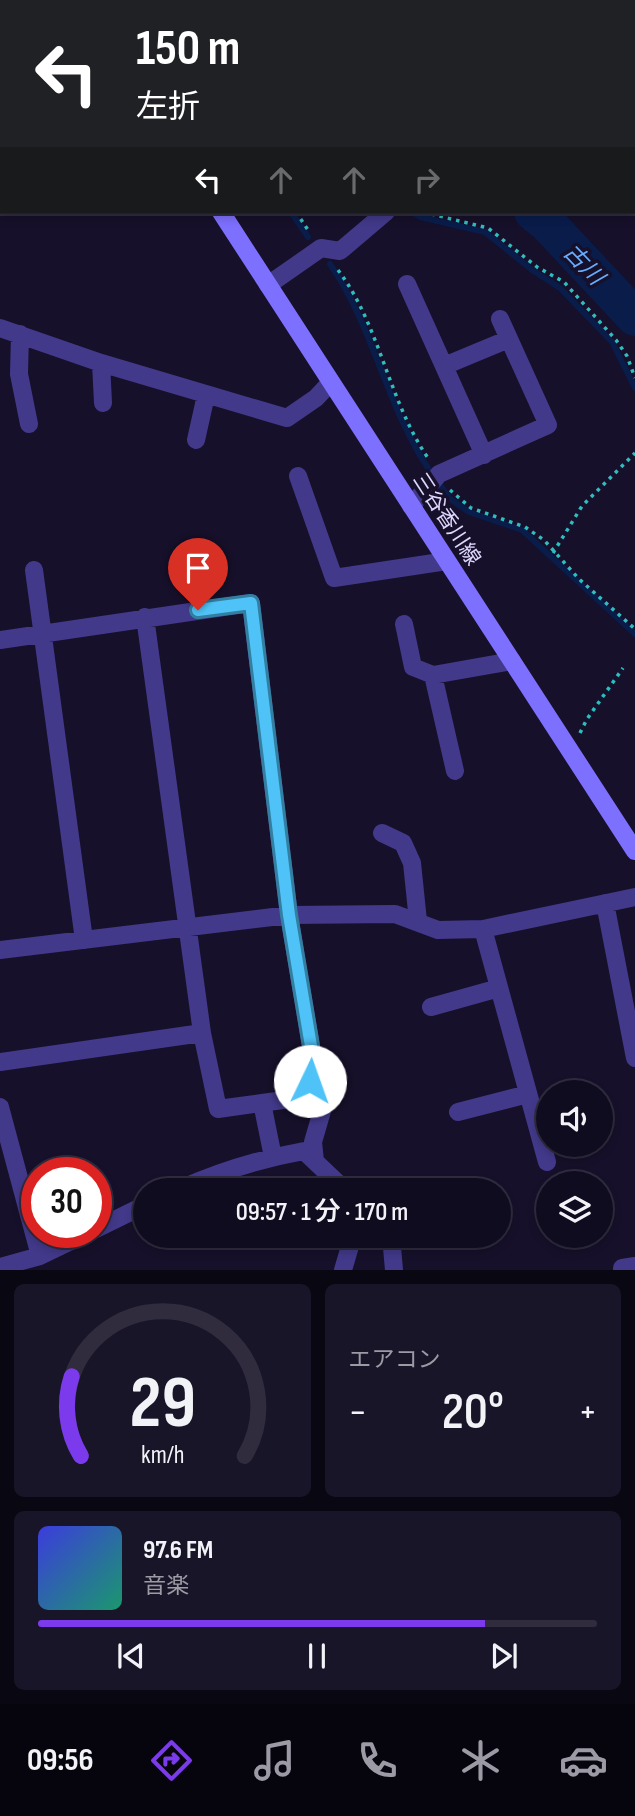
<!DOCTYPE html>
<html lang="ja">
<meta charset="utf-8">
<style>
body{margin:0;font-family:"Sofia Sans Condensed","Noto Sans JP",sans-serif;background:#191529;color:#f1f3f6;height:100vh;display:flex;flex-direction:column;font-size:26px;white-space:nowrap}
*{box-sizing:border-box;margin:0}
p{font-size:23px;color:#9c9ba5}
.icon{flex:none;width:38px;height:38px;fill:none;stroke:currentColor;stroke-width:2;stroke-linecap:round;stroke-linejoin:round}
.map{position:relative;height:1270px;overflow:hidden}
.sheet{display:flex;flex-direction:column;gap:14px;padding:14px;background:#090712;flex:1}
.sheet>*{flex:none}
.hud{position:absolute;left:0px;top:0px;width:635px;height:214px;box-shadow:0 4px 10px #0003,0 0 0 2px #302c3e;background:#202124;color:#fff;overflow:hidden}
.buttons{position:absolute;left:536px;top:1080px;display:grid;gap:14px}
.buttons a{display:grid;place-items:center;width:77px;height:77px;border-radius:50%;background:#100c20;box-shadow:0 4px 10px #0003,0 0 0 2px #302c3e;font-size:35px}
.speed{position:absolute;left:21px;top:1157px;display:flex;gap:14px;font-size:35px;font-weight:700;text-align:center}
.speed>*{display:grid;place-content:center;width:91px;height:91px;border-radius:50%;background:#100c20;box-shadow:0 4px 10px #0003,0 0 0 2px #302c3e;line-height:1}
.speed .limit{border:10px solid #d22;background:#fff;color:#111}
.pin{position:absolute;display:grid;place-items:center;width:60px;height:60px;color:#fff;margin:-72px -30px;border-radius:50% 50% 50% 0;rotate:-45deg;box-shadow:0 0 7px #0007}
.pin .icon{rotate:45deg}
.me{position:absolute;width:77px;margin:-38px;rotate:3deg;stroke-linejoin:round;filter:drop-shadow(0 0 5px #0008)}
.turn{display:flex;align-items:center;gap:24px;height:147px;padding:0 21px;font-size:32px}
.turn .icon{width:91px;height:91px;stroke-width:2.5}
.turn b{display:block;font-size:49px;line-height:60px}
.lanes{display:flex;align-items:center;height:66px;padding:0 21px;background:#0003;justify-content:center;gap:35px;direction:ltr}
.lanes .off{opacity:.35}
.big{font-size:52px;font-weight:600;line-height:1.1}
.sheet .widget{flex:1;display:flex;flex-direction:column;justify-content:center;gap:10px;min-width:0;padding:0 24px;border-radius:10px;background:#191529}
.sheet .dial{align-items:center;gap:0}
.dial svg{height:182px;overflow:visible;fill:none;stroke:#302c3e;stroke-width:7;stroke-linecap:round;text-anchor:middle}
.dial text{fill:#f1f3f6;stroke:none}
.song{display:flex;align-items:center;gap:21px}
.cover{width:84px;height:84px;border-radius:10px;background:linear-gradient(135deg,hsl(240 70% 55%),hsl(160 70% 35%))}
.played{height:7px;border-radius:4px;background:linear-gradient(90deg,#7c3aed 80%,#302c3e 80%)}
.keys{display:flex;justify-content:space-around;direction:ltr}
.heat{display:flex;justify-content:space-between;align-items:center;font-size:38px;direction:ltr}
.sheet .tiles{flex:1;display:grid;gap:14px;grid-template-columns:1fr 1fr}
.widget:last-child{grid-column:span 2}
.trip{position:absolute;left:133px;top:1178px;width:378px;height:70px;border-radius:35px;background:#100c20;box-shadow:0 4px 10px #0003,0 0 0 2px #302c3e;font-weight:600;line-height:70px;text-align:center}
.tabs{display:flex;height:112px;justify-content:space-around;align-items:center;background:#06050d;color:#9c9ba5}
.tabs .icon{width:49px;height:49px}
.tabs .current{color:#7c3aed}
.tabs b{font-size:32px;color:#f1f3f6}
.map>svg:first-child{display:block}
.lines{fill:none;stroke-linecap:round;stroke-linejoin:round}
.stream{stroke:#091c4a;stroke-width:6}
.river{stroke:#091c4a;stroke-width:38}
.path{stroke:#2cbec0;stroke-width:3.5;stroke-dasharray:3.5 5;stroke-linecap:butt}
.minor{stroke:#42398a;stroke-width:18}
.secondary{stroke:#7e70ff;stroke-width:18}
.route-casing{stroke:#337fa1;stroke-width:18}
.route{stroke:#4fc3f7;stroke-width:12}
.labels{text-anchor:middle;stroke-width:7;stroke-linejoin:round;paint-order:stroke}
.street-label{font-size:21px;fill:#e0d9ff;stroke:#16102a}
.water-label{font-size:23px;font-style:italic;fill:#67adff;stroke:#16102a}
</style>
<div class="map">
<svg width="635" height="1270" viewBox="0 0 635 1270">
<rect width="100%" height="100%" fill="#16102a"/>
<g class="lines">
<path class="stream" d="M291,212L308,237
M411,212L420,217L485,232L532,270L560,288L612,342L635,388
M330,264C374,328 385,403 428,468
M440,485L450,499L469,512L522,530L635,634"/>
<path class="river" d="M283,0L284,2
M533,212L547,223L635,317"/>
<path class="path" d="M296,212L310,233
M423,212L488,228L537,267L564,282L616,340L627,356L635,378
M338,270C380,325 388,400 428,458
M450,490L471,508L525,527L544,540L579,579L635,629
M553,553L582,506L635,453
M580,733L587,719L623,668"/>
<path class="minor" d="M396,0V2
M459,0V2
M538,0L539,2
M634,112H635
M407,284L484,455
M268,285L321,248L340,251L386,212
M0,328L101,363L287,418L316,398L331,382
M20,334L19,374L29,424
M101,363L103,403
M444,366L509,339
M196,440L206,395
M298,476L334,578L447,561
M411,506L439,474L548,425L500,319
M34,570L84,940
M145,617L202,1033
M404,624L413,667L433,675L512,661
M0,640L251,603L289,915L314,1064L305,1097L218,1109L202,1033L0,1062
M433,675L455,771
M382,833L403,843L412,863L418,921
M605,903L635,1058
M483,929L547,1162
M0,950L289,915L395,914L438,930L483,929L635,897
M431,1007L499,988
M262,1103L273,1157
M0,1107L40,1256L0,1267
M458,1112L528,1094
M315,1161L313,1142L322,1111L315,1071
M178,1190C218,1172 260,1159 304,1151L345,1190
M96,1229L145,1205
M391,1236L394,1270
M40,1256L90,1232
M622,1268L635,1266
M343,1270L353,1236"/>
<path class="secondary" d="M91,0L92,2
M221,212L635,851"/>
</g>
<g class="lines">
<defs>
<path id="route" d="M198,610L251,603L289,915L314,1064L310,1081"/>
</defs>
<use href="#route" class="route-casing"/>
<use href="#route" class="route"/>
</g>
<g class="labels">
<g class="street-label">
<text transform="translate(447 519) rotate(57)" y="7">三谷香川線</text>
</g>
<g class="water-label">
<text transform="translate(584 264) rotate(46)" y="8">古川</text>
</g>
</g>
</svg>
<div class="buttons">
<a><svg class="icon" aria-label="sound" viewBox="0 0 24 24"><path d="M4 9h4l5-4v14l-5-4H4zM17 9q2 3 0 6"/></svg></a>
<a><svg class="icon" aria-label="layers" viewBox="0 0 24 24"><path d="M12 4l9 5-9 5-9-5zM3 14l9 5 9-5"/></svg></a>
</div>
<div class="speed"><div class="limit">30</div></div>
<div class="pin" style="left:198px;top:610px;background:#d93025"><svg class="icon" aria-label="arrive" viewBox="0 0 24 24"><path d="M6 21V4h12l-3 4 3 4H6"/></svg></div>
<svg class="me" style="left:310px;top:1081px" viewBox="-20 -20 40 40"><circle r="19" fill="#fff"/><path d="M0-13L10 11 0 6-10 11z" fill="#4fc3f7"/></svg>
<div class="trip">09:57 · 1 分 · 170 m</div>
<div class="hud">
<div class="turn"><svg class="icon" aria-label="left" viewBox="0 0 24 24"><path d="M17 20v-9H6M10 6l-5 5 5 5"/></svg><div><b>150 m</b>左折</div></div>
<div class="lanes"><svg class="icon" aria-label="left" viewBox="0 0 24 24"><path d="M17 20v-9H6M10 6l-5 5 5 5"/></svg><svg class="icon off" aria-label="ahead" viewBox="0 0 24 24"><path d="M12 20V5M6 11l6-6 6 6"/></svg><svg class="icon off" aria-label="ahead" viewBox="0 0 24 24"><path d="M12 20V5M6 11l6-6 6 6"/></svg><svg class="icon off" aria-label="right" viewBox="0 0 24 24"><path d="M7 20v-9h11M14 6l5 5-5 5"/></svg></div>
</div>
</div>
<section class="sheet">
<div class="tiles">
<div class="widget dial"><svg viewBox="0 0 100 80">
<path d="M14 69A42 42 0 1 1 86 69"/>
<path d="M14 69A42 42 0 0 1 10 34" stroke="#7c3aed"/>
<text x="50" y="56" font-size="32" font-weight="700">29</text>
<text x="50" y="72" font-size="11">km/h</text>
</svg></div>
<div class="widget"><p>エアコン</p>
<div class="heat"><a>−</a><b class="big">20°</b><a>+</a></div>
</div>
<div class="widget">
<div class="song"><i class="cover"></i><div><b>97.6 FM</b><p>音楽</p></div></div>
<div class="played"></div>
<div class="keys"><svg class="icon" aria-label="previous" viewBox="0 0 24 24"><path d="M18 5L8 12l10 7zM5 5v14"/></svg><svg class="icon" aria-label="pause" viewBox="0 0 24 24"><path d="M8 5v14M16 5v14"/></svg><svg class="icon" aria-label="next" viewBox="0 0 24 24"><path d="M6 5l10 7-10 7zM19 5v14"/></svg></div>
</div>
</div>
</section>
<nav class="tabs">
<b>09:56</b>
<svg class="icon current" aria-label="directions" viewBox="0 0 24 24"><path d="M12 3l9 9-9 9-9-9zM9 14v-3h6M13 9l2 2-2 2"/></svg>
<svg class="icon" aria-label="music" viewBox="0 0 24 24"><path d="M9 18V5l10-2v13"/><circle cx="6" cy="18" r="3"/><circle cx="16" cy="16" r="3"/></svg>
<svg class="icon" aria-label="phone" viewBox="0 0 24 24"><path d="M5 4h4l2 5-3 2q2 4 5 5l2-3 5 2v4C11 20 4 13 5 4z"/></svg>
<svg class="icon" aria-label="climate" viewBox="0 0 24 24"><path d="M12 3v18M4 7l16 10M4 17L20 7"/></svg>
<svg class="icon" aria-label="car" viewBox="0 0 24 24"><path d="M5 17H2v-5l4-1 3-4h7l3 4 3 1v5h-3M9 17h6M6 11h13"/><circle cx="7" cy="17" r="2"/><circle cx="17" cy="17" r="2"/></svg>
</nav>
